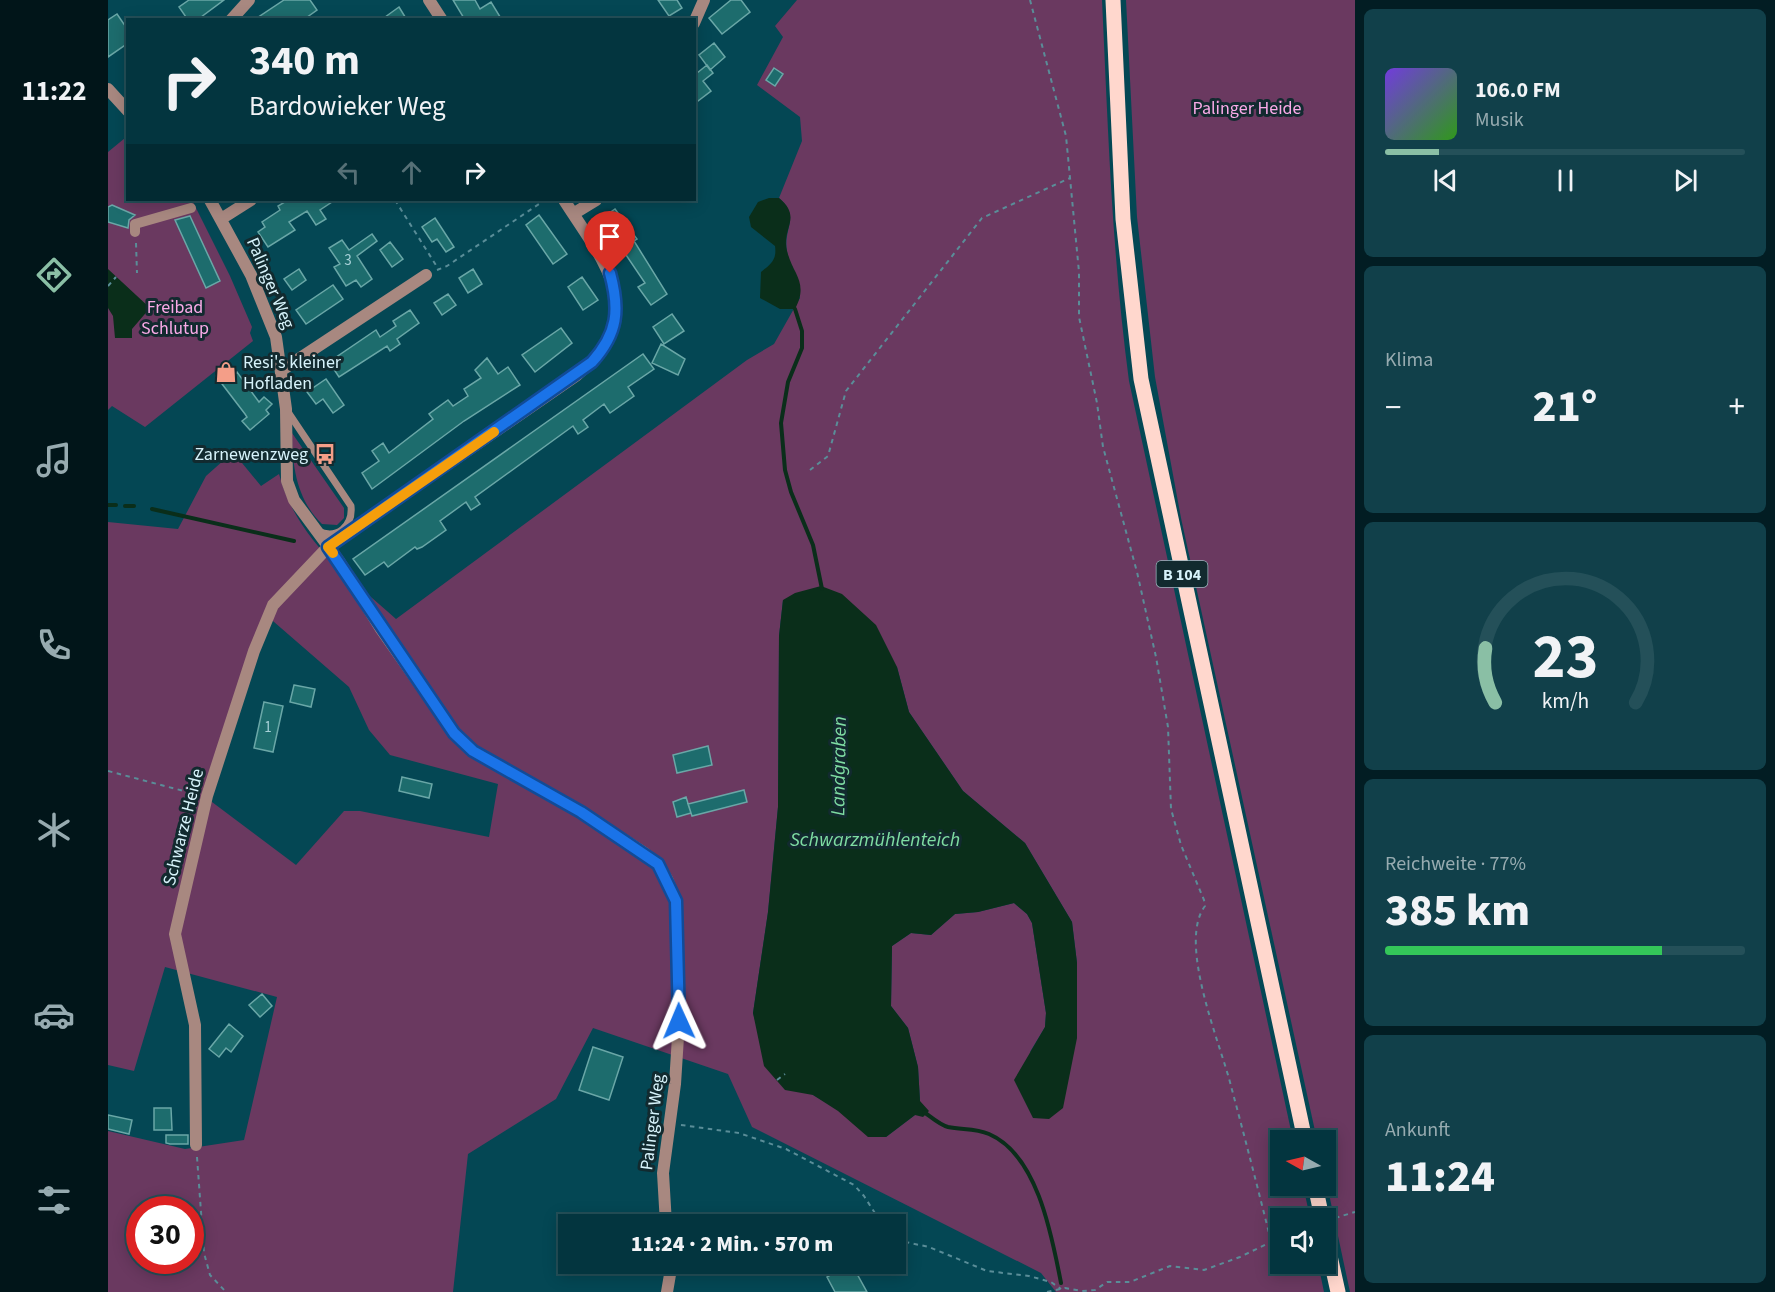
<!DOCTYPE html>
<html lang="de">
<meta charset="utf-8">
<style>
body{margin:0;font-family:"Source Sans 3",sans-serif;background:#11404a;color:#f1f3f6;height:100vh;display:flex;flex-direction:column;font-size:22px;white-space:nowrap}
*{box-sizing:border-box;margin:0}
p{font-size:20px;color:#97abb0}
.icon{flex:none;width:33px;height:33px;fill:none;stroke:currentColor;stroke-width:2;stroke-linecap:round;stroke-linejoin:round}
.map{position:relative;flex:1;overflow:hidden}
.drawer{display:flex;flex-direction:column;gap:9px;padding:9px;background:#021d23;width:420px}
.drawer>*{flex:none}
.top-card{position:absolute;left:18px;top:18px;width:570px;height:183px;border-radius:0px;box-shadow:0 3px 15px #0003,0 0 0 2px #245059;background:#03353f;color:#f1f3f6;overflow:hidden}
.needle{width:39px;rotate:278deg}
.controls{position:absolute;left:1162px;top:1130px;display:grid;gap:12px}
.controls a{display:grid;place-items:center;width:66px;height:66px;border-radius:0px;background:#03353f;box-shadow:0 3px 15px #0003,0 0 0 2px #245059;font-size:30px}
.speed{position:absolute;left:18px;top:1196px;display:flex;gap:12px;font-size:30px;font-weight:700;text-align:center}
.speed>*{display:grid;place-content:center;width:78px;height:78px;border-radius:50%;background:#03353f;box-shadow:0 3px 15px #0003,0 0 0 2px #245059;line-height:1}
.speed .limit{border:9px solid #d22;background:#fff;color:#111}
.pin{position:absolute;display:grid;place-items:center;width:51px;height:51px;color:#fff;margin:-62px -26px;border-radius:50% 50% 50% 0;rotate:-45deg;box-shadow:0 0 6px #0007}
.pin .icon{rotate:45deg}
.me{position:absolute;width:66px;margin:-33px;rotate:359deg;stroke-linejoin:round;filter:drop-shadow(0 0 4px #0008)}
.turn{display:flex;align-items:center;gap:21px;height:126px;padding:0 24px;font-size:27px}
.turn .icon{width:78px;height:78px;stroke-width:2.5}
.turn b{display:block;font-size:42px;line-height:51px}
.lanes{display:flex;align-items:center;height:57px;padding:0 24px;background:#0003;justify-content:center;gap:30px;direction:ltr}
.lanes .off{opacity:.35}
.big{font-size:45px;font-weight:800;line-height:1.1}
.drawer .widget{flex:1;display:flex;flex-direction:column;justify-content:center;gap:9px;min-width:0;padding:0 21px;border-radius:9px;background:#11404a}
.drawer .dial{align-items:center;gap:0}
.dial svg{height:156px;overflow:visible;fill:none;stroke:#245059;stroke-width:7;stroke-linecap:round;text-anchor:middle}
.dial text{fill:#f1f3f6;stroke:none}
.song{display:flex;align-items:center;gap:18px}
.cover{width:72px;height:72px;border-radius:9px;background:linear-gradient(135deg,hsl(260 70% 55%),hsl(110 70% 35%))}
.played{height:6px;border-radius:3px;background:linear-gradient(90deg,#8abfa5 15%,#245059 15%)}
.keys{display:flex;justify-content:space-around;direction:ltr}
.heat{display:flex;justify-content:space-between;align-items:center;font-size:33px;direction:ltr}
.charge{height:9px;border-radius:4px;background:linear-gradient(90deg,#34c759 77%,#245059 0)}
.trip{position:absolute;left:450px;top:1214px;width:348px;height:60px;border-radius:0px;background:#03353f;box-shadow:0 3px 15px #0003,0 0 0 2px #245059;font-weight:800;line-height:60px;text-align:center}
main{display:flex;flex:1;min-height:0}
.menu{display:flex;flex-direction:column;width:108px;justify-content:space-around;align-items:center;background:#011519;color:#97abb0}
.menu .icon{width:42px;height:42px}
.menu .current{color:#8abfa5}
.menu b{font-size:27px;color:#f1f3f6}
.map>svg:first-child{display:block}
.green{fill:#6a3960;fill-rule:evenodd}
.water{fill:#0a2e1a}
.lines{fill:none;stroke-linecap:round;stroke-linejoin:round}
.stream{stroke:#0a2e1a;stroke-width:4}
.building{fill:#1d6c6d;stroke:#6aa7a7;stroke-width:1.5}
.path{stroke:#5a8d98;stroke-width:2;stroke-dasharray:4.5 4.5;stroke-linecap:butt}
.service{stroke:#a88880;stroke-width:7}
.pedestrian{stroke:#a88880;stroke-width:10}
.minor{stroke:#a88880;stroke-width:12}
.primary{stroke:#ffd7cd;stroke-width:15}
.route-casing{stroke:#114b97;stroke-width:15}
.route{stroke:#1a73e8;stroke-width:10}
.slow{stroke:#f59e0b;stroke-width:10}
.labels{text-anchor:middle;stroke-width:6;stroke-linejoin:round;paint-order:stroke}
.number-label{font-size:15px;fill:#a8d1d8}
.shield{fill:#122a2f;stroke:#9cb7be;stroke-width:1.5}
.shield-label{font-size:16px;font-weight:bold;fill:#d7f3fb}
.park-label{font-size:18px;fill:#faaae8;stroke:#122a2f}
.street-label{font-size:18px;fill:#d7f3fb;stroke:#122a2f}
.poi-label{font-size:18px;fill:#d7f3fb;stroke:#122a2f;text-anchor:start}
.water-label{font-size:20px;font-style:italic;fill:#7edca2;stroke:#122a2f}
</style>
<main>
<nav class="menu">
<b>11:22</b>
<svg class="icon current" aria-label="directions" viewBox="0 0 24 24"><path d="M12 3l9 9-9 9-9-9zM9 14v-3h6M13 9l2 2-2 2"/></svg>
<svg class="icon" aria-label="music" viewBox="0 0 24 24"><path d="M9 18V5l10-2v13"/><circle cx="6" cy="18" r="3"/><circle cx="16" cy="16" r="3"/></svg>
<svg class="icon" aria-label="phone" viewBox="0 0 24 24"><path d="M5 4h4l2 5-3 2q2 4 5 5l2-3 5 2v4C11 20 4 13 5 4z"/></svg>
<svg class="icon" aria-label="climate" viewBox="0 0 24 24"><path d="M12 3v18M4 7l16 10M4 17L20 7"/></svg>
<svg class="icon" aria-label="car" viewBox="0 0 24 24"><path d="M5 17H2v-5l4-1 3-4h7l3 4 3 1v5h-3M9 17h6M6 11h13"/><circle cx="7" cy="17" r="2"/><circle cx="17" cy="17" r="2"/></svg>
<svg class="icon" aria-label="filters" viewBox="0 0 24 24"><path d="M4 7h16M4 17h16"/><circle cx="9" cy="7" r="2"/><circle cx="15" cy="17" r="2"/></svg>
</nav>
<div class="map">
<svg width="1247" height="1292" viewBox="0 0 1247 1292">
<rect width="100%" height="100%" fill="#044754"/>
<path class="green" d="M689,0H994C1000,128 1004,254 1021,381L1185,1140H1173V1185H1195L1202,1218H1173V1263H1210L1216,1292H948L933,1273L644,1127L620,1074L485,1028L448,1099L360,1154L345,1292H0V1131L77,1149L136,1140L169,997L57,967L26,1071L0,1065V522L70,529L98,476L125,452L153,486L171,474C189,540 239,575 288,619L639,360L666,344L692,298C688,283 682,267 679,251C675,228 693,217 671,198L694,141L692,117L649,85L675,37L667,26ZM675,600L789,667L801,712L855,791L917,843L964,922L969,963V1038L922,1052L937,1027L938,1013L924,923L919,914L906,903L870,912L847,914L823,935L803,933L784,946L783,1006L800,1028L810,1067L812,1101L807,1115L778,1137L705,1095L652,1038L645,1013L660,912L670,807L671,636ZM158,615L241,687L261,730L282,755L390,784L381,837L252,811H236L188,865L96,796ZM32,1209H82V1260H32Z
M1018,0H1247V1292H1242L1218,1180V1140H1209L1073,518L1047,377L1029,217Z
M17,138H19L20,200H84L122,276L144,327L142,333L145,341L37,427L4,406L0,410V152Z
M184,433L236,508V518L229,525L214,524C189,500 184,466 184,433Z"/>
<path class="water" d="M661,198H671C695,218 673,228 679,251C685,275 701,282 687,309H672L652,298L653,272C663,264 669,260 667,246L643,227L641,217L650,202Z
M0,269L42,308L24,329V338H7L5,316L0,308Z
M713,586L734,594L768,625L789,667L801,712L855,791L917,843L964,922L969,963V1038L955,1108L941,1119L925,1118L906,1080L937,1027L938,1013L924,923L919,914L906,903L870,912L847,914L823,935L803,933L784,946L783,1006L800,1028L810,1067L812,1101L821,1111L815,1117L807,1115L778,1137H760L730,1111L705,1095L677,1090L656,1066L645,1013L660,912L670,807L671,636L675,600L687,593Z"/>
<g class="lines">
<path class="stream" d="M687,309L694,331V348L680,382L673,423L677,470L683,492L705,545L714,589
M0,505H8
M17,506H26
M44,509L186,541
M816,1112C823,1117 832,1125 840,1127C854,1130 867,1128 881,1134C930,1155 944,1237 953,1283"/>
</g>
<path class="building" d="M81,0H116L89,20H80L71,7Z
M176,0H202L209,10L195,20H146Z
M345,0H367L372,9L383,2L394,20H357Z
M550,0H569L574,8L561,16Z
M623,0H633L642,12L614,34L601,18Z
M291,7L299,20H273Z
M9,14L20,30V43L0,57V20Z
M606,43L617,57L602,70L591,55Z
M599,65L605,73L595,81L603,91L586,104V70L589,73Z
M666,68L675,74L667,86L658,80Z
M180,200H227L212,210L218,219L208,225L199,211L181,222L187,230L160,247L150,232L157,227L154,222L172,210L170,206Z
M4,205L27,215L21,220L20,228L0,222V207Z
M507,209L529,239L526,241L559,294L543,305L530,287L537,283L514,249L516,248L497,216Z
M431,215L459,254L445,264L418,225Z
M82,216L112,281L98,288L67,220Z
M327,218L346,247L338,252L329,239L324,242L314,227Z
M264,234L269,241L249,256L264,279L253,287L248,280L238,286L226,267L232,264L221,248L234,240L241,250Z
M282,242L295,259L284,267L272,250Z
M191,269L198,280L184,290L176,279Z
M365,269L374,284L360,293L351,278Z
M474,277L490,300L475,310L460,287Z
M225,285L235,299L198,324L188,310Z
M340,294L348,305L334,315L326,303Z
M302,310L311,323L289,339L292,344L282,351L279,346L231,377L221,362L268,330L272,337L288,326L285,321Z
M564,314L576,331L556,344L545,327Z
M453,328L464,343L427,372L414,355Z
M553,344L577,359L570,375L544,363Z
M535,354L546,369L520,387L526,396L502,413L496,404L475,420L480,427L470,434L465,426L367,497L372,504L363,510L358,502L332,521L338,530L314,547L309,549L307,547L280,567L276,562L257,575L245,559Z
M379,358L390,374L400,367L412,385L356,421L264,489L254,473L271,461L264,451L275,443L281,453L325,419L321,414L340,400L345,406L360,396L356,389L373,378L367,370Z
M119,367L125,375L129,372L151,402L156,397L164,404L158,410L161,414L142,430L134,421L139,417L137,414L108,376Z
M218,379L236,405L225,413L215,399L208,404L199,392Z
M186,685L207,689L203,707L182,702Z
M156,702L175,706L165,752L146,748Z
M600,746L604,765L569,773L565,755Z
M294,777L324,784L321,798L291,791Z
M636,790L639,802L584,816L580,804Z
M578,797L583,813L569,817L565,802Z
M154,994L164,1006L152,1017L141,1005Z
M121,1024L135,1036L123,1052L118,1048L111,1057L101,1049Z
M485,1047L515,1057L501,1100L471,1090Z
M46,1108H63L64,1130H46Z
M0,1115L24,1120L21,1134L0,1129Z
M58,1135H80V1144H62L58,1143Z
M743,1263L759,1292H727L719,1277Z"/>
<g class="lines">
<path class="path" d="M922,0L958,136L971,272V317L989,403L995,447L1029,572L1048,657L1060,727L1063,809L1073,845L1096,900L1097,906C1069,943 1113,1045 1123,1086C1137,1138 1150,1189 1163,1241
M287,200L331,270
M28,243L29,273
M329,270L339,266L437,200
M0,286L8,277
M702,470L720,456L738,391L874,218L962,178
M0,771L87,794
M669,1080L677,1074
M573,1125L631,1133L678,1149L746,1185L756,1196L774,1224
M89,1157L96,1253L102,1275L118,1292
M1227,1218L1247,1212
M788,1240L821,1247L879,1271L921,1276L943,1282L953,1289
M939,1292L957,1288L974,1291L987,1290L999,1282H1022L1062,1266L1096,1270L1132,1257L1173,1237"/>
<path class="service" d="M180,412L243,506C245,526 229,540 210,531"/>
<path class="pedestrian" d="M27,232V224L83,208"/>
<path class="minor" d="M321,0L334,20
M123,20L141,0
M586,23L596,0
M0,89L20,111
M102,200L143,275L168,337L178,409L179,481L186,500L231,561L273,629L346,733L365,751L473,812L535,852L550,864L559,879L568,901L571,1021L567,1084L555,1173L558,1224
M465,214L488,200
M113,219L143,200
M174,370L318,275
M88,1145L87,1025L67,934L99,796L146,651L165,605L220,547L469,375C543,312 497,264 456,200
M559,1292L564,1263"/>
<path class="primary" d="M1005,0L1015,219L1033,379L1197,1140
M1207,1185L1214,1218
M1218,1238L1230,1292"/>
</g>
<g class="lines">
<defs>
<path id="route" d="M502,273C512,310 510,333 484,362L220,547L346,733L365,751L473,812L550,864L568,901L571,1021"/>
</defs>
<use href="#route" class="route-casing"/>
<use href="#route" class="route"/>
<path class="slow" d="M225,553L220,547L386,432"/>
</g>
<defs>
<symbol id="shop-bare" viewBox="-9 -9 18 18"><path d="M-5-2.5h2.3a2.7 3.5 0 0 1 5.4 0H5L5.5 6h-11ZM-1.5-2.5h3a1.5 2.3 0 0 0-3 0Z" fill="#f49e88" stroke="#122a2f" stroke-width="2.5" paint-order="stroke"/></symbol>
<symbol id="bus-bare" viewBox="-9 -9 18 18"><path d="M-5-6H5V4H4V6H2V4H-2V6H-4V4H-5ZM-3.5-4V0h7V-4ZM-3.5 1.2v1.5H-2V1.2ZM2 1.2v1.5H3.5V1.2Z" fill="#f49e88" stroke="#122a2f" stroke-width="2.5" paint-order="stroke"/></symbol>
</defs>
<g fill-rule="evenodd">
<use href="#shop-bare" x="103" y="357" width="30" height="30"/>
<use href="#bus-bare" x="202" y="439" width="30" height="30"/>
</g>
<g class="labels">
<g class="number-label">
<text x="240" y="265">3</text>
<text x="160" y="732">1</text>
</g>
<rect class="shield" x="1048.5" y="561" width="51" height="26" rx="4.5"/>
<g class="shield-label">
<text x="1074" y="580">B 104</text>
</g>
<g class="park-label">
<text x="1139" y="114">Palinger Heide</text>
<text x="67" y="313">Freibad<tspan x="67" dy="21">Schlutup</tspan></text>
</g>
<g class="street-label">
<text transform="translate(163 283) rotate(67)" y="6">Palinger Weg</text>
<text transform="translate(75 827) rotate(-76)" y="6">Schwarze Heide</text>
<text transform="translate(544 1122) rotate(-83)" y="6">Palinger Weg</text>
</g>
<g class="poi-label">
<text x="135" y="368">Resi's kleiner<tspan x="135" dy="21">Hofladen</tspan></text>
<text x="200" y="460" text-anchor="end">Zarnewenzweg</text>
</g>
<g class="water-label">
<text transform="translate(730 766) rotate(-89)" y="7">Landgraben</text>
<text x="767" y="846">Schwarzmühlenteich</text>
</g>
</g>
</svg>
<div class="controls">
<a><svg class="needle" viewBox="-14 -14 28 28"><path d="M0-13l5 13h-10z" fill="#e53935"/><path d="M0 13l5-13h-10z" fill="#97abb0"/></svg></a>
<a><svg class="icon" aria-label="sound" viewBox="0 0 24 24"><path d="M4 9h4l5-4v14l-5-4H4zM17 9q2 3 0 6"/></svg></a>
</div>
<div class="speed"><div class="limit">30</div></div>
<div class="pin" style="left:502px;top:273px;background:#d93025"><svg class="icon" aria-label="arrive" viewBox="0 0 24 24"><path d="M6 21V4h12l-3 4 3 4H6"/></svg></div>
<svg class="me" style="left:571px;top:1021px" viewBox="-20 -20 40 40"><path d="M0-17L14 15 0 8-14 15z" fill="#1a73e8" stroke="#fff" stroke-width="4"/></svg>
<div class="trip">11:24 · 2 Min. · 570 m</div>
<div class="top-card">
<div class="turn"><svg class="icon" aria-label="right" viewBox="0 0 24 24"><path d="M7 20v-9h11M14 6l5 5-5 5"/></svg><div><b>340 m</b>Bardowieker Weg</div></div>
<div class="lanes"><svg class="icon off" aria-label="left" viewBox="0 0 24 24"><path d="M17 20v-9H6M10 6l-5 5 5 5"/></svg><svg class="icon off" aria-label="ahead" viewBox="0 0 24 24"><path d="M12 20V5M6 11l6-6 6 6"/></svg><svg class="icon" aria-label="right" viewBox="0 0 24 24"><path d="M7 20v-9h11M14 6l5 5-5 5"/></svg></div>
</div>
</div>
<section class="drawer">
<div class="widget">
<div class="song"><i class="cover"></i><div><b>106.0 FM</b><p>Musik</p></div></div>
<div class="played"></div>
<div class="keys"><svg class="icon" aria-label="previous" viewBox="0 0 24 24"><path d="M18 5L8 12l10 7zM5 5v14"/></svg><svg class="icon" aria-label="pause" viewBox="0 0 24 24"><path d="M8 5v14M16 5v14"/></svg><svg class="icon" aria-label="next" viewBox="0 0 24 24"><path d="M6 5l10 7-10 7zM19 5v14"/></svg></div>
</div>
<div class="widget"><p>Klima</p>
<div class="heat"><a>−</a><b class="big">21°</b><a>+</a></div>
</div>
<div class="widget dial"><svg viewBox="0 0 100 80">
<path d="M14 69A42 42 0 1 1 86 69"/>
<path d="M14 69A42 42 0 0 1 9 41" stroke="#8abfa5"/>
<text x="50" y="56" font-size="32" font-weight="700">23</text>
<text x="50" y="72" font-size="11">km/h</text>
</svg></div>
<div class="widget"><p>Reichweite · 77%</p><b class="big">385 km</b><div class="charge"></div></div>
<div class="widget"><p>Ankunft</p><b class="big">11:24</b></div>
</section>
</main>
